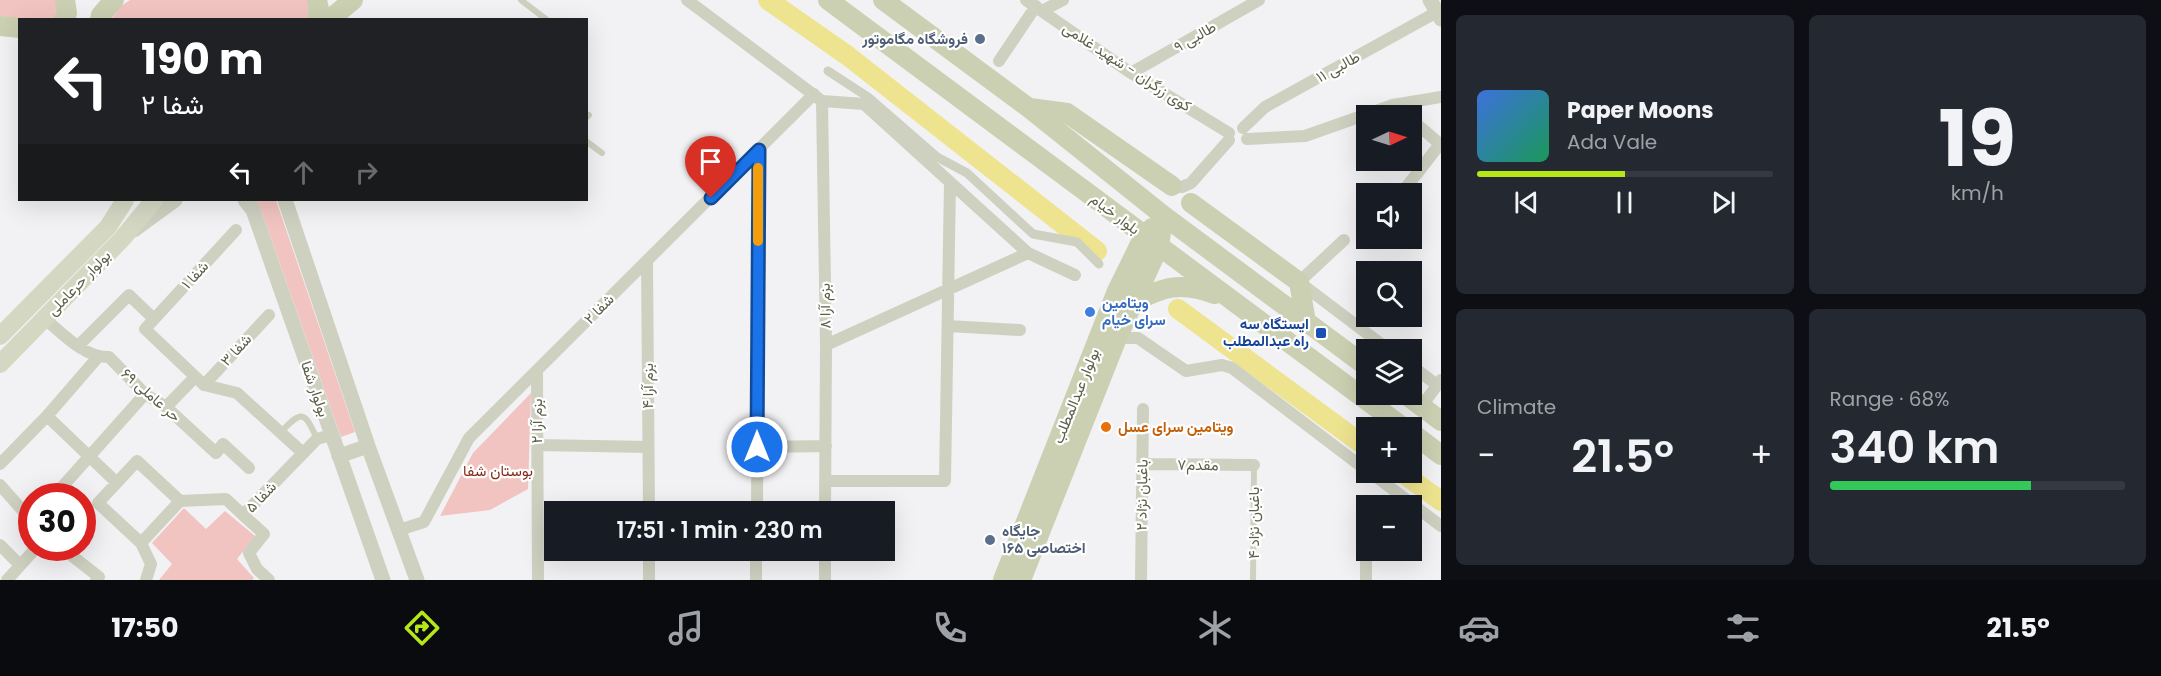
<!DOCTYPE html>
<meta charset="utf-8">
<style>
body{margin:0;font-family:Poppins,Vazirmatn,sans-serif;background:#242831;color:#f1f3f6;height:100vh;display:flex;flex-direction:column;font-size:22px;white-space:nowrap}
*{box-sizing:border-box;margin:0}
p{font-size:20px;color:#9ea1a6}
.icon{flex:none;width:33px;height:33px;fill:none;stroke:currentColor;stroke-width:2;stroke-linecap:round;stroke-linejoin:round}
.map{position:relative;flex:1;overflow:hidden}
.drawer{display:flex;flex-direction:column;gap:15px;padding:15px;background:#0d0f14;width:720px}
.drawer>*{flex:none}
.top-card{position:absolute;left:18px;top:18px;width:570px;height:183px;border-radius:0px;box-shadow:0 6px 24px #0002;background:#202124;color:#fff;overflow:hidden}
.needle{width:39px;rotate:86deg}
.controls{position:absolute;left:1356px;top:105px;display:grid;gap:12px}
.controls a{display:grid;place-items:center;width:66px;height:66px;border-radius:0px;background:#171b24;box-shadow:0 6px 24px #0002;font-size:30px}
.speed{position:absolute;left:18px;top:483px;display:flex;gap:12px;font-size:30px;font-weight:700;text-align:center}
.speed>*{display:grid;place-content:center;width:78px;height:78px;border-radius:50%;background:#171b24;box-shadow:0 6px 24px #0002;line-height:1}
.speed .limit{border:9px solid #d22;background:#fff;color:#111}
.pin{position:absolute;display:grid;place-items:center;width:51px;height:51px;color:#fff;margin:-62px -26px;border-radius:50% 50% 50% 0;rotate:-45deg;box-shadow:0 0 6px #0007}
.pin .icon{rotate:45deg}
.me{position:absolute;width:66px;margin:-33px;rotate:0deg;stroke-linejoin:round;filter:drop-shadow(0 0 4px #0008)}
.turn{display:flex;align-items:center;gap:21px;height:126px;padding:0 24px;font-size:27px}
.turn .icon{width:78px;height:78px;stroke-width:2.5}
.turn b{display:block;font-size:42px;line-height:51px}
.lanes{display:flex;align-items:center;height:57px;padding:0 24px;background:#0003;justify-content:center;gap:30px;direction:ltr}
.lanes .off{opacity:.35}
.big{font-size:45px;font-weight:600;line-height:1.1}
.drawer .card{flex:1;display:flex;flex-direction:column;justify-content:center;gap:9px;min-width:0;padding:0 21px;border-radius:9px;background:#242831}
.drawer .dial{align-items:center;gap:0}
.dial b{font-size:78px;line-height:1}
.song{display:flex;align-items:center;gap:18px}
.cover{width:72px;height:72px;border-radius:9px;background:linear-gradient(135deg,hsl(220 70% 55%),hsl(150 70% 35%))}
.played{height:6px;border-radius:3px;background:linear-gradient(90deg,#b6e818 50%,#363941 50%)}
.keys{display:flex;justify-content:space-around;direction:ltr}
.heat{display:flex;justify-content:space-between;align-items:center;font-size:33px;direction:ltr}
.charge{height:9px;border-radius:4px;background:linear-gradient(90deg,#34c759 68%,#363941 0)}
.drawer .tiles{flex:1;display:grid;gap:15px;grid-template-columns:repeat(2,1fr)}
.trip{position:absolute;left:544px;top:501px;width:351px;height:60px;border-radius:0px;background:#171b24;box-shadow:0 6px 24px #0002;font-weight:600;line-height:60px;text-align:center}
.tabs{display:flex;height:96px;justify-content:space-around;align-items:center;background:#090b0e;color:#9ea1a6}
.tabs .icon{width:42px;height:42px}
.tabs .selected{color:#b6e818}
.tabs b{font-size:27px;color:#f1f3f6}
main{display:flex;flex:1;min-height:0}
.map>svg:first-child{display:block}
.green{fill:#f1c4c1}
.lines{fill:none;stroke-linecap:round;stroke-linejoin:round}
.river{stroke:#eee38e;stroke-width:20}
.service{stroke:#ced1c0;stroke-width:6}
.pedestrian{stroke:#ced1c0;stroke-width:9}
.minor{stroke:#ced1c0;stroke-width:12}
.tertiary{stroke:#ced1c0;stroke-width:15}
.secondary{stroke:#d4d8c3;stroke-width:18}
.primary{stroke:#cbd0b2;stroke-width:20}
.route-casing{stroke:#114b97;stroke-width:15}
.route{stroke:#1a73e8;stroke-width:10}
.slow{stroke:#f59e0b;stroke-width:10}
.service-dot{fill:#5c6f8a;stroke:#fff;stroke-width:2}
.shop-dot{fill:#3f7fe0;stroke:#fff;stroke-width:2}
.transit-dot{fill:#1a4fb4;stroke:#fff;stroke-width:2}
.food-dot{fill:#e8710a;stroke:#fff;stroke-width:2}
.labels{text-anchor:middle;stroke-width:4.5;stroke-linejoin:round;paint-order:stroke}
.street-label{font-size:15px;fill:#5c6049;stroke:#fff}
.service-label{font-size:15px;font-weight:bold;fill:#4e5e75;stroke:#fff;text-anchor:end}
.shop-label{font-size:15px;font-weight:bold;fill:#366cbe;stroke:#fff;text-anchor:start}
.transit-label{font-size:15px;font-weight:bold;fill:#164399;stroke:#fff;text-anchor:end}
.food-label{font-size:15px;font-weight:bold;fill:#c56008;stroke:#fff;text-anchor:start}
.park-label{font-size:15px;fill:#842a17;stroke:#fff}
</style>
<main>
<div class="map">
<svg width="1441" height="580" viewBox="0 0 1441 580">
<rect width="100%" height="100%" fill="#f2f2f4"/>
<path class="green" d="M0,0H57L61,11L56,19L27,20L0,16Z
M130,0H309L310,6L307,19L111,20L121,6Z
M254,200H276L355,432L341,437L261,210Z
M531,393L528,489L490,510L440,516L473,453Z
M184,508L206,529L225,511L255,536L237,559L254,578L252,580H159L172,564L152,543Z"/>
<g class="lines">
<path class="river" d="M768,0L848,56L1097,251
M1178,309L1366,447
M1401,472L1441,501"/>
<path class="service" d="M521,0L547,20
M586,118L589,115
M586,141L602,153
M280,433C301,411 304,409 317,439
M1253,580L1254,465"/>
<path class="pedestrian" d="M828,71L868,97L937,157L967,173L1033,234L1077,242L1099,264"/>
<path class="minor" d="M687,0L822,101L864,104L1028,253L1075,275
M1026,0L1131,73L1229,133
M1042,11L1063,0
M999,61L1036,6
M1131,73L1259,0
M822,101L826,345L825,512
M1412,120L1441,145
M1243,128L1265,107L1437,12
M1247,139L1305,136L1393,105L1441,97
M1172,186L1182,187L1191,183L1229,140
M1401,194L1440,144
M236,230L145,329L204,385L237,393L303,453
M1344,240L1299,282L1389,350
M647,261L649,512
M45,319C63,334 85,358 109,357L145,394L166,407L216,453L223,444L249,468
M948,326L1020,330
M1117,338H1138L1186,371L1222,365L1232,368L1366,470
M826,345L1028,253
M78,346L129,295L154,319
M1412,366L1437,385
M537,371L538,580
M204,385L269,315
M166,407L195,377
M1421,407L1441,380
M47,416L116,482
M538,445L648,447
M757,447L826,446
M0,464L47,416L98,357
M1142,464L1254,465
M1370,472L1441,526
M825,481H945L950,182
M0,485L32,521
M54,496L145,394
M180,501L226,499L243,515L317,439L331,435
M757,512L759,150
M243,515L264,534L249,553L257,569L269,580
M399,530L424,522L469,438L814,94
M141,543L180,501L137,461L98,503L141,543L151,564L146,580
M0,545L20,565
M62,548L99,577L96,580
M649,550V580
M1366,560V580
M7,580L36,548
M756,580V550
M825,580V550
M1141,580L1143,409"/>
<path class="tertiary" d="M1430,0L1441,19
M245,200L253,210L383,580
M285,200L368,446L417,580
M134,230L175,200
M339,456L368,446"/>
<path class="secondary" d="M0,336L108,227L125,200
M0,364L122,239L154,200"/>
<path class="primary" d="M317,0L319,9L317,20
M828,0L1404,428
M883,0L1029,108L1164,216L1366,366
M64,20L67,13L65,0
M100,20L101,15L114,0
M329,20L353,0
M0,26L20,28
M1030,108L1067,113L1172,186
M1191,203L1299,282L1306,322
M1132,303C1163,287 1180,281 1214,294
M1405,394L1441,421
M1412,433L1441,455
M1003,580L1117,291L1144,236L1152,228
M1021,580L1117,338L1159,246L1161,233"/>
</g>
<g class="lines">
<defs>
<path id="route" d="M711,198L759,150L757,447"/>
</defs>
<use href="#route" class="route-casing"/>
<use href="#route" class="route"/>
<path class="slow" d="M758,241V168"/>
</g>
<g class="service-dot">
<circle cx="980" cy="39" r="6"/>
<circle cx="990" cy="540" r="6"/>
</g>
<circle class="shop-dot" cx="1090" cy="312" r="6"/>
<rect class="transit-dot" x="1315" y="327" width="12" height="12" rx="3"/>
<circle class="food-dot" cx="1106" cy="427" r="6"/>
<g class="labels">
<g class="street-label">
<text transform="translate(1195 37) rotate(-30)" y="5">طالبی ۹</text>
<text transform="translate(1127 67) rotate(33)" y="5">کوی زرگران - شهید غلامی</text>
<text transform="translate(1338 67) rotate(-29)" y="5">طالبی ۱۱</text>
<text transform="translate(1115 214) rotate(37)" y="5">بلوار خیام</text>
<text transform="translate(195 275) rotate(-47)" y="5">شفا ۱</text>
<text transform="translate(79 283) rotate(-46)" y="5">بولوار حرعاملی</text>
<text transform="translate(825 306) rotate(-91)" y="5">بزم آرا ۸</text>
<text transform="translate(599 309) rotate(-45)" y="5">شفا ۲</text>
<text transform="translate(236 350) rotate(-47)" y="5">شفا ۳</text>
<text transform="translate(648 386) rotate(-90)" y="5">بزم آرا ۴</text>
<text transform="translate(315 389) rotate(71)" y="5">بولوار شفا</text>
<text transform="translate(151 395) rotate(41)" y="5">حر عاملی ۶۹</text>
<text transform="translate(1076 396) rotate(-68)" y="5">بولوار عبدالمطلب</text>
<text transform="translate(537 421) rotate(-90)" y="5">بزم آرا ۲</text>
<text transform="translate(1198 465) rotate(1)" y="5">مقدم۷</text>
<text transform="translate(1142 495) rotate(-89)" y="5">باغبان نژاد ۲</text>
<text transform="translate(261 497) rotate(-46)" y="5">شفا ۵</text>
<text transform="translate(1254 523) rotate(-90)" y="5">باغبان نژاد ۴</text>
</g>
<g class="service-label">
<text x="968" y="44">فروشگاه مگاموتور</text>
<text x="1002" y="536" text-anchor="start">جایگاه<tspan x="1002" dy="17">اختصاصی ۱۶۵</tspan></text>
</g>
<g class="shop-label">
<text x="1102" y="308">ویتامین<tspan x="1102" dy="17">سرای خیام</tspan></text>
</g>
<g class="transit-label">
<text x="1309" y="329">ایستگاه سه<tspan x="1309" dy="17">راه عبدالمطلب</tspan></text>
</g>
<g class="food-label">
<text x="1118" y="432">ویتامین سرای عسل</text>
</g>
<g class="park-label">
<text x="498" y="476">بوستان شفا</text>
</g>
</g>
</svg>
<div class="controls">
<a><svg class="needle" viewBox="-14 -14 28 28"><path d="M0-13l5 13h-10z" fill="#e53935"/><path d="M0 13l5-13h-10z" fill="#9ea1a6"/></svg></a>
<a><svg class="icon" aria-label="sound" viewBox="0 0 24 24"><path d="M4 9h4l5-4v14l-5-4H4zM17 9q2 3 0 6"/></svg></a>
<a><svg class="icon" aria-label="search" viewBox="0 0 24 24"><circle cx="10" cy="10" r="6"/><path d="M15 15l6 6"/></svg></a>
<a><svg class="icon" aria-label="layers" viewBox="0 0 24 24"><path d="M12 4l9 5-9 5-9-5zM3 14l9 5 9-5"/></svg></a>
<a>+</a>
<a>−</a>
</div>
<div class="speed"><div class="limit">30</div></div>
<div class="pin" style="left:711px;top:198px;background:#d93025"><svg class="icon" aria-label="arrive" viewBox="0 0 24 24"><path d="M6 21V4h12l-3 4 3 4H6"/></svg></div>
<svg class="me" style="left:757px;top:447px" viewBox="-20 -20 40 40"><circle r="17" fill="#1a73e8" stroke="#fff" stroke-width="3"/><path d="M0-11L8 9 0 5-8 9z" fill="#fff"/></svg>
<div class="trip">17:51 · 1 min · 230 m</div>
<div class="top-card">
<div class="turn"><svg class="icon" aria-label="left" viewBox="0 0 24 24"><path d="M17 20v-9H6M10 6l-5 5 5 5"/></svg><div><b>190 m</b>شفا ۲</div></div>
<div class="lanes"><svg class="icon" aria-label="left" viewBox="0 0 24 24"><path d="M17 20v-9H6M10 6l-5 5 5 5"/></svg><svg class="icon off" aria-label="ahead" viewBox="0 0 24 24"><path d="M12 20V5M6 11l6-6 6 6"/></svg><svg class="icon off" aria-label="right" viewBox="0 0 24 24"><path d="M7 20v-9h11M14 6l5 5-5 5"/></svg></div>
</div>
</div>
<section class="drawer">
<div class="tiles">
<div class="card">
<div class="song"><i class="cover"></i><div><b>Paper Moons</b><p>Ada Vale</p></div></div>
<div class="played"></div>
<div class="keys"><svg class="icon" aria-label="previous" viewBox="0 0 24 24"><path d="M18 5L8 12l10 7zM5 5v14"/></svg><svg class="icon" aria-label="pause" viewBox="0 0 24 24"><path d="M8 5v14M16 5v14"/></svg><svg class="icon" aria-label="next" viewBox="0 0 24 24"><path d="M6 5l10 7-10 7zM19 5v14"/></svg></div>
</div>
<div class="card dial"><b>19</b><p>km/h</p></div>
<div class="card"><p>Climate</p>
<div class="heat"><a>−</a><b class="big">21.5°</b><a>+</a></div>
</div>
<div class="card"><p>Range · 68%</p><b class="big">340 km</b><div class="charge"></div></div>
</div>
</section>
</main>
<nav class="tabs">
<b>17:50</b>
<svg class="icon selected" aria-label="directions" viewBox="0 0 24 24"><path d="M12 3l9 9-9 9-9-9zM9 14v-3h6M13 9l2 2-2 2"/></svg>
<svg class="icon" aria-label="music" viewBox="0 0 24 24"><path d="M9 18V5l10-2v13"/><circle cx="6" cy="18" r="3"/><circle cx="16" cy="16" r="3"/></svg>
<svg class="icon" aria-label="phone" viewBox="0 0 24 24"><path d="M5 4h4l2 5-3 2q2 4 5 5l2-3 5 2v4C11 20 4 13 5 4z"/></svg>
<svg class="icon" aria-label="climate" viewBox="0 0 24 24"><path d="M12 3v18M4 7l16 10M4 17L20 7"/></svg>
<svg class="icon" aria-label="car" viewBox="0 0 24 24"><path d="M5 17H2v-5l4-1 3-4h7l3 4 3 1v5h-3M9 17h6M6 11h13"/><circle cx="7" cy="17" r="2"/><circle cx="17" cy="17" r="2"/></svg>
<svg class="icon" aria-label="filters" viewBox="0 0 24 24"><path d="M4 7h16M4 17h16"/><circle cx="9" cy="7" r="2"/><circle cx="15" cy="17" r="2"/></svg>
<b>21.5°</b>
</nav>
